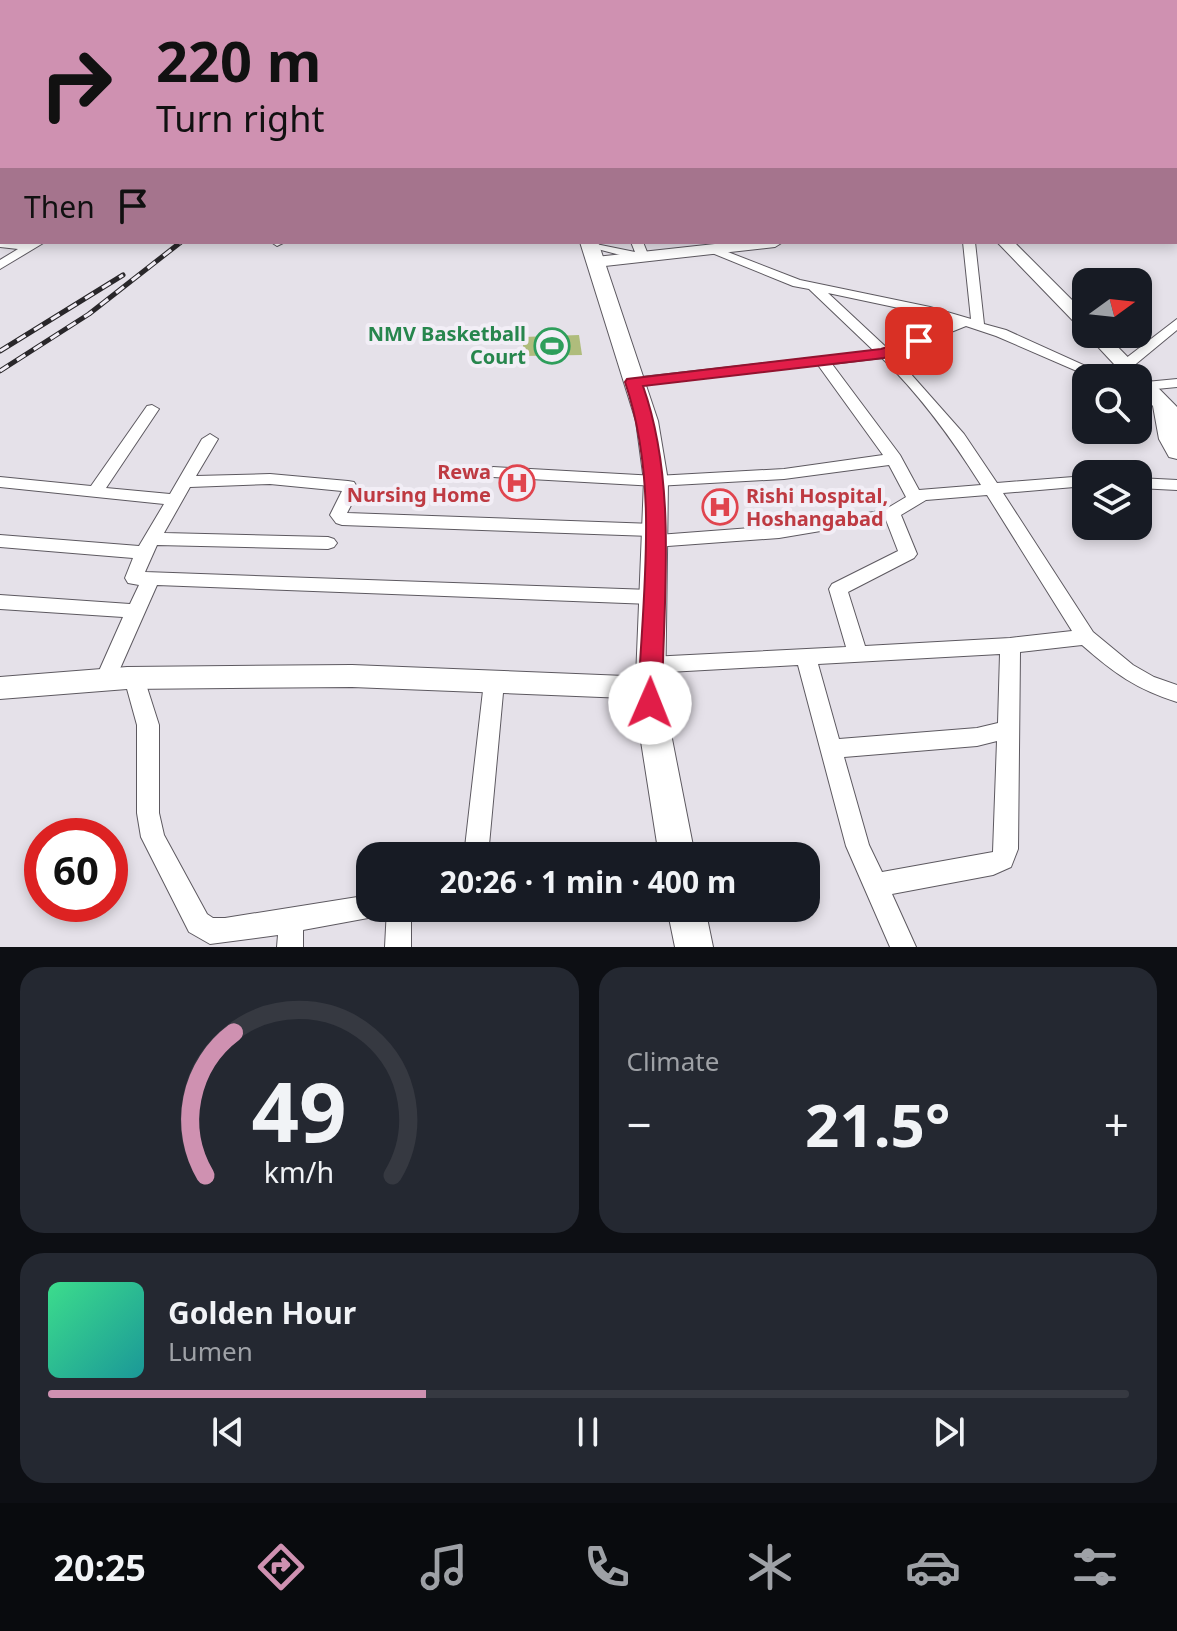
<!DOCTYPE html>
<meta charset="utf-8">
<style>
body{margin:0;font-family:"Noto Sans",sans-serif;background:#242831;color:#f1f3f6;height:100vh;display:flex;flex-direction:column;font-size:30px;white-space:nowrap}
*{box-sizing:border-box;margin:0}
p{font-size:26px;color:#9ea1a6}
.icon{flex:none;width:44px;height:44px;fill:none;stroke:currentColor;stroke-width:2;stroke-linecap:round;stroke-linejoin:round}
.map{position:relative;height:947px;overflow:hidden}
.sheet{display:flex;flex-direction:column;gap:20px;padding:20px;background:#0d0f14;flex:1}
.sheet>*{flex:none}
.banner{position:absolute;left:0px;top:0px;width:1178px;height:244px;box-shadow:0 4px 12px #0003;background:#cf91b1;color:#111;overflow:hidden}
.needle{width:52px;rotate:75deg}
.fabs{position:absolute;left:1072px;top:268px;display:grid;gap:16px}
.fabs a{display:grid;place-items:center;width:80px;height:80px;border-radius:16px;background:#171b24;box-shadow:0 4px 12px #0003;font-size:40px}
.speed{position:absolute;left:24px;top:818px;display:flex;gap:16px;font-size:40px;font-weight:700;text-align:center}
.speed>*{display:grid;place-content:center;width:104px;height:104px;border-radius:50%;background:#171b24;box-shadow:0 4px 12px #0003;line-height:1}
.speed .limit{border:12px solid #d22;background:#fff;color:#111}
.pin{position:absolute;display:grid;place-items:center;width:68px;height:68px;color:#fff;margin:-34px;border-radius:16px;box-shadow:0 4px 12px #0006}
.me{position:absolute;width:88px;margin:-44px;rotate:1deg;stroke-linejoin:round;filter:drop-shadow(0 0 6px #0008)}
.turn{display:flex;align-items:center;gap:28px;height:168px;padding:0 24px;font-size:36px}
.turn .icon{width:104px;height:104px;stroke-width:2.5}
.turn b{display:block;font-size:56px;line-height:68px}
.then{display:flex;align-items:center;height:76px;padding:0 24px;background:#0003;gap:16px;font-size:30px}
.big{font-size:60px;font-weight:700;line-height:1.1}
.sheet .tile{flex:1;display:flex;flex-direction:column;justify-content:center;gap:12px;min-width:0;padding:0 28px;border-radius:24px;background:#242831}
.sheet .dial{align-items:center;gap:0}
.dial svg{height:208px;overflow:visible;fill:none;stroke:#363941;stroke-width:7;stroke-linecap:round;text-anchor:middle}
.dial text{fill:#f1f3f6;stroke:none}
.song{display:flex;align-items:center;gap:24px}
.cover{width:96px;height:96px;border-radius:12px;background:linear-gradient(135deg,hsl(150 70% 55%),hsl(180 70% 35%))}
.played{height:8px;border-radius:4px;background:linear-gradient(90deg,#cf91b1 35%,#363941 35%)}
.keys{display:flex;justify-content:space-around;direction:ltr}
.heat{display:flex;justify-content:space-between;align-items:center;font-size:44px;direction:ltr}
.sheet .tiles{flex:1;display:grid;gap:20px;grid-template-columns:1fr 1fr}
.tile:last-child{grid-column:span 2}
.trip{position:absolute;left:356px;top:842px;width:464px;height:80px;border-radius:24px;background:#171b24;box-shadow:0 4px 12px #0003;font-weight:700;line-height:80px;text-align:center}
.menu{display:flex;height:128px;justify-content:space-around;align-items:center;background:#090b0e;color:#9ea1a6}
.menu .icon{width:56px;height:56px}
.menu .selected{color:#cf91b1}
.menu b{font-size:36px;color:#f1f3f6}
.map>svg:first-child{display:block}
.green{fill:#afbc7c}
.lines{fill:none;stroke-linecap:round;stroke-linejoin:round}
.street-casing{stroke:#5d5960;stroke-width:2}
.secondary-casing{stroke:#5d5960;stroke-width:2}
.primary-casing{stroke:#5d5960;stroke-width:2}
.street{fill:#fff;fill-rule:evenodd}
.secondary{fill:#fff;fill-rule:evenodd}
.primary{fill:#fff;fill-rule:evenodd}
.rail-far1-casing{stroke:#29272a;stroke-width:3}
.rail-casing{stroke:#29272a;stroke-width:5}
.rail-far1{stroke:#f2eef6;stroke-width:2;stroke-dasharray:6;stroke-linecap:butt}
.rail{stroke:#f2eef6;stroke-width:3;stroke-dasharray:10;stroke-linecap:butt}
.route{fill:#e11d48;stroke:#92132f;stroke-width:2}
.labels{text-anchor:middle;stroke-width:8;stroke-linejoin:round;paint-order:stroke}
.leisure-label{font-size:20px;font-weight:bold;fill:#27864d;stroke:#f2eef6;text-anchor:end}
.health-label{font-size:20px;font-weight:bold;fill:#be3a42;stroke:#f2eef6;text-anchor:end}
</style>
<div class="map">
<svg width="1177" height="947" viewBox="0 0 1177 947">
<rect width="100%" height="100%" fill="#e5e1e9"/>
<path class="green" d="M579,335L582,355L523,356V337Z"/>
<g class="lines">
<defs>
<path id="street" d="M0,0H4L1,2Z
M138,0H145L147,2H140Z
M169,0H221L165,2Z
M290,0H296V2H290Z
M695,0H702L704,2H697Z
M831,0H839L841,2H833Z
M976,0H983L985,2H978Z
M1074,0H1081L1083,2H1076Z
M1172,0H1177V3L1169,2Z
M0,15H2V19H0Z
M0,44H2V48H0Z
M1176,49H1177V54H1176Z
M0,80H2V84H0Z
M0,109H2V115H0Z
M1176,120L1177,121V127L1176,126Z
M0,139H2V145H0Z
M0,161H2V167H0Z
M1176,204H1177V210H1176Z
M0,215H2V221H0Z
M0,241L45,242L0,269V260L18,249L0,247Z
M271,242H283V243L277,246Z
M586,242L635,252L631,242H643L649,257L643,261L586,246Z
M963,242H975L984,324L1006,330L1112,378H1093L996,336L966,326L894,355L964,434L997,483L1086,476V486L1003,493L1093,632L1133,665L1154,677L1177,685V702C1136,689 1114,673 1082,645L1020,652L1018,849L1011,867L993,875L892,894L916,947H890L846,846L798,665L650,673L643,671L640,665L643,659L650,657L846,647L829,589L832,584L898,551L886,520L779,538L654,547L648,545L645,541L651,536L342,525L336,523L330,515L342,491L270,484L190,487L164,533L328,537L334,539L337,543L334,547L328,549L157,545L145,572L651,590L658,592L660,597L658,602L651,604L157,585L115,680L112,686L105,688L98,686L95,680L123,617L0,609V595L130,604L139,585L128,583L125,578L133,558L0,547V535L139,546L164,504L0,487V477L91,486L147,406L152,405L159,409L106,488L170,494L202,439L210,434L218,439L196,476L270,474L348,481L354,482L359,490L347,513L654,524L660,526L663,530L658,535L779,526L874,512L886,509L906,497L889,465L784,479L656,486L493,477L485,472L493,467L656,476L784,469L883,455L818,365L633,386L626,382L633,378L874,351L809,289L793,286L707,251V247H715L800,280L930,307L971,319ZM828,293L927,314L953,322L887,348ZM882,358C921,396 952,439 981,485L919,490L900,455L832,364ZM987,495L1072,631L1010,638L865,646L848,592L914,558L917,554L901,515L926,500ZM1000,654L998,723L977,728L839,739L818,664ZM997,741L993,852L882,872L869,845L844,757L977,746Z
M1177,319V330L1131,368H1121L1119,365L1121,362Z
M1177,379V387L1146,390L1139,386L1146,382Z
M1138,478L1177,480V490L1138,488Z
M134,670L141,672L144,678L159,725V813L164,835L207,914L213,918H225L370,895V908H382L379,916L303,930V947H277L278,935L210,944L189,932L141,837L137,813V725L124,678L127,672Z
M494,674L501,676L504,682L488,856H464L484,682L487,676Z
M387,908H411V947H385Z"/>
<path id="secondary" d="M238,0H255L257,2H240Z
M665,0H676L663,2Z
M937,0H948L950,2H939Z
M733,242H783L775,247L596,267L588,262L596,257Z
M997,242H1014L1086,314V329L1080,328Z
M1086,334H1105L1177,407V459L1169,457L1159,439L1153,406L1138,390V378H1127Z
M352,665L650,677L660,680L664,688L660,696L650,699L352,687L127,689L0,699V677L127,667Z"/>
<path id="primary" d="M0,83H2V91H0Z
M580,242H598L658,421L668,481L665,703L695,856H659L635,703L644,481L636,421Z
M667,908H705L713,947H675Z"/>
</defs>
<use href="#street" class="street-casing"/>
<use href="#secondary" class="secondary-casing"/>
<use href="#primary" class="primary-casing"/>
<use href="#street" class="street"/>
<use href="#secondary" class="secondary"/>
<use href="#primary" class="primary"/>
<defs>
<path id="rail-far1" d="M463,2L466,0"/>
<path id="rail" d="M0,351L123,275
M0,371L89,314L181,242"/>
</defs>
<use href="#rail-far1" class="rail-far1-casing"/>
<use href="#rail" class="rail-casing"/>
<use href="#rail-far1" class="rail-far1"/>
<use href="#rail" class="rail"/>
</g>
<path class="route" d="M919,337L926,341L924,344L884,358L643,386C678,485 663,599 662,703L658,710L650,713L642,710L638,703C642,597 660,485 625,382L627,379L881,349Z"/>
<defs>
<symbol id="stadium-ring" viewBox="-11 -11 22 22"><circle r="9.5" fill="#f2eef6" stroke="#2e9e5b" stroke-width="1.5"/><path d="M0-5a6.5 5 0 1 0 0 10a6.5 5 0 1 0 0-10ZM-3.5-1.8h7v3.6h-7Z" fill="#2e9e5b"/></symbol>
<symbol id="hospital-ring" viewBox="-11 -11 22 22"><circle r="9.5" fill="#f2eef6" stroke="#e0444e" stroke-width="1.5"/><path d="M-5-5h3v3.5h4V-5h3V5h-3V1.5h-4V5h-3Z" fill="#e0444e"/></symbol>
</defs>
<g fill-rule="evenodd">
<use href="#stadium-ring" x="532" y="326" width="40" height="40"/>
<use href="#hospital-ring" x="497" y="463" width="40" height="40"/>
<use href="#hospital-ring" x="700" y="487" width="40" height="40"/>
</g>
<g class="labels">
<g class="leisure-label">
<text x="526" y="341">NMV Basketball<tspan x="526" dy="23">Court</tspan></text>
</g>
<g class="health-label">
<text x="491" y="479">Rewa<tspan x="491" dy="23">Nursing Home</tspan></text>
<text x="746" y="503" text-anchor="start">Rishi Hospital,<tspan x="746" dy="23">Hoshangabad</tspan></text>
</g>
</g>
</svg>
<div class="fabs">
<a><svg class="needle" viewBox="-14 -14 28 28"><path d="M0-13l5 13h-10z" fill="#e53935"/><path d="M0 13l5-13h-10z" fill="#9ea1a6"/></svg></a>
<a><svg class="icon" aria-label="search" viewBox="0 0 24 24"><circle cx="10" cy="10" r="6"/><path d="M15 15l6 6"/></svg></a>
<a><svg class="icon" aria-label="layers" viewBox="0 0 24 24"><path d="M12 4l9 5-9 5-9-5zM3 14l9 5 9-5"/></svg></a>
</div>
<div class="speed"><div class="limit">60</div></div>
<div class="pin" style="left:919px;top:341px;background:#d93025"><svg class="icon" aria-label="arrive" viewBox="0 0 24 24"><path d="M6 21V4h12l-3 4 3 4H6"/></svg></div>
<svg class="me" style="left:650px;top:703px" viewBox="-20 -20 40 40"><circle r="19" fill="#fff"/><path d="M0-13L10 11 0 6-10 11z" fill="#e11d48"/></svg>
<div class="trip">20:26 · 1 min · 400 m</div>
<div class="banner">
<div class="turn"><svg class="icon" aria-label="right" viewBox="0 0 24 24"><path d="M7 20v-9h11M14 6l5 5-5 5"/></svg><div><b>220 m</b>Turn right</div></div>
<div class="then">Then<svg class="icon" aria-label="arrive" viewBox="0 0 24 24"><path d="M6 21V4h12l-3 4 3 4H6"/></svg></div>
</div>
</div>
<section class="sheet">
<div class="tiles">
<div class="tile dial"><svg viewBox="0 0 100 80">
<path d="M14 69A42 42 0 1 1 86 69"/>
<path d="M14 69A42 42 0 0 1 25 14" stroke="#cf91b1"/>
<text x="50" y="56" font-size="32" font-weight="700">49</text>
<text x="50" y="72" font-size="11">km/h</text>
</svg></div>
<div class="tile"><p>Climate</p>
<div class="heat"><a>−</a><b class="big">21.5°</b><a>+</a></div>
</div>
<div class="tile">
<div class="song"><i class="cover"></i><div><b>Golden Hour</b><p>Lumen</p></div></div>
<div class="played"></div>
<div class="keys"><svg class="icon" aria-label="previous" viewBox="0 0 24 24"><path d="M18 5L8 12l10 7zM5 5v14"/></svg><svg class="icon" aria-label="pause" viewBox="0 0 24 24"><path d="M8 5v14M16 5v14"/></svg><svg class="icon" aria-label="next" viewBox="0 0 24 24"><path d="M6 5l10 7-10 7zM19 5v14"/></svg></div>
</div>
</div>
</section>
<nav class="menu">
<b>20:25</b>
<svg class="icon selected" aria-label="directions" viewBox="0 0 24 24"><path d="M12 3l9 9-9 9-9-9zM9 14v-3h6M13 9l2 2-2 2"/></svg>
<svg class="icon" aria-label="music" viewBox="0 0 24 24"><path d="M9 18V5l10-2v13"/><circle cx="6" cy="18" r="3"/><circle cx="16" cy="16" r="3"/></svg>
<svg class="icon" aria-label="phone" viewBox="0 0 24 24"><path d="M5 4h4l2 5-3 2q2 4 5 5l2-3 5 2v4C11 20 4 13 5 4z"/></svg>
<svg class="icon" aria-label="climate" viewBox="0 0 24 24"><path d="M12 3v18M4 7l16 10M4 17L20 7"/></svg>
<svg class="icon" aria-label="car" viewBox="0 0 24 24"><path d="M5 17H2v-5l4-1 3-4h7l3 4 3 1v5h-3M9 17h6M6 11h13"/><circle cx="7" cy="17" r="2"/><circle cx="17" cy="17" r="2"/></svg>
<svg class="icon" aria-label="filters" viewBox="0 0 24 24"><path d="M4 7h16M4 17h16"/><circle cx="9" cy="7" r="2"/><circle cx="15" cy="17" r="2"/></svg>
</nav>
